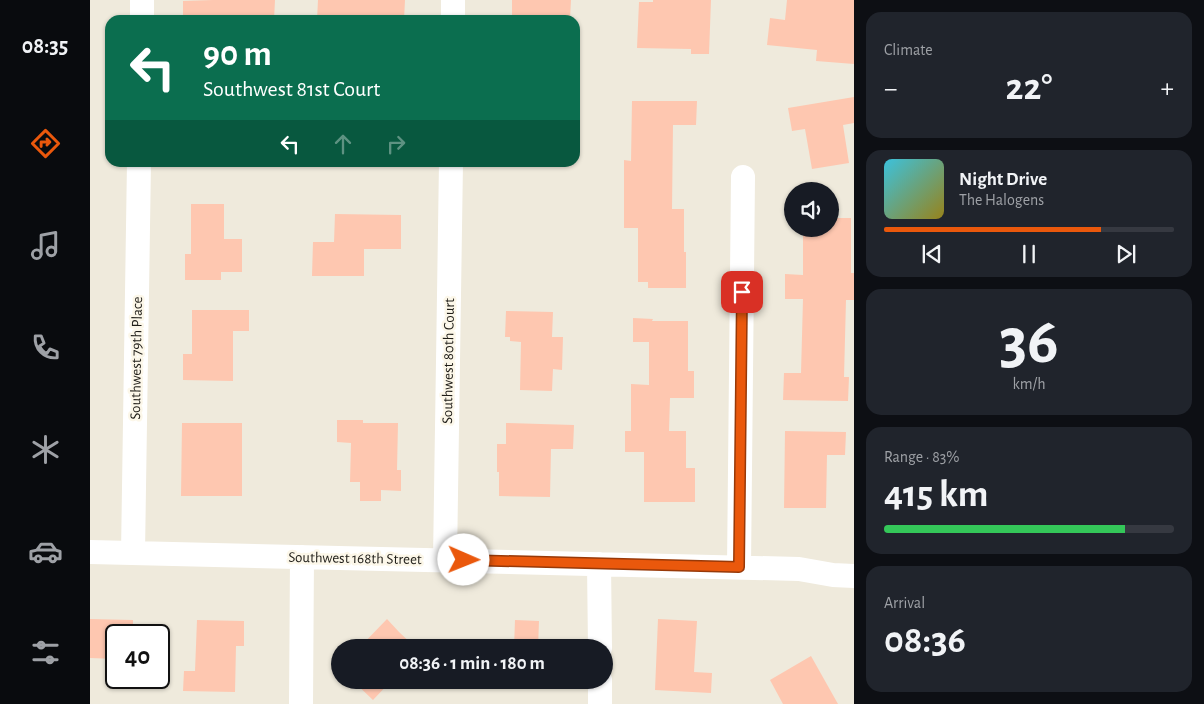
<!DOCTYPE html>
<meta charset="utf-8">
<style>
body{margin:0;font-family:"Alegreya Sans",sans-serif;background:#20242c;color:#f1f3f6;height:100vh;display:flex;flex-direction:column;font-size:19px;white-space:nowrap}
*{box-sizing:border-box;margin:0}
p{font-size:16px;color:#9ea1a6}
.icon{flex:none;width:28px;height:28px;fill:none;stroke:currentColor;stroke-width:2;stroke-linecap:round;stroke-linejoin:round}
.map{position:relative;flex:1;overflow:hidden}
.details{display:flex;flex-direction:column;gap:12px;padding:12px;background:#0d0f14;width:350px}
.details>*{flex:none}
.hud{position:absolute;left:15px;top:15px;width:475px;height:152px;border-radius:15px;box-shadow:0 1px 4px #0004;background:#0b6e4f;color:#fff;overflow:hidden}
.buttons{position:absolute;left:694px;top:182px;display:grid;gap:10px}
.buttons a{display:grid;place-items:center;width:55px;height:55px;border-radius:50%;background:#171b24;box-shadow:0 1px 4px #0004;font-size:25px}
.speed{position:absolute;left:15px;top:624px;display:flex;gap:10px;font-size:25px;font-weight:700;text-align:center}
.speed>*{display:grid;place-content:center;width:65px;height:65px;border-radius:50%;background:#171b24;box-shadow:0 1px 4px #0004;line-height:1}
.speed .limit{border:2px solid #111;border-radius:8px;background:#fff;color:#111}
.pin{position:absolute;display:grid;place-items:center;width:42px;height:42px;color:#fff;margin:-21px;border-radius:10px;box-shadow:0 2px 8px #0006}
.me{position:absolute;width:55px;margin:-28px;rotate:91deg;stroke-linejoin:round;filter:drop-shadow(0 0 4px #0008)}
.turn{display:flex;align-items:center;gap:18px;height:105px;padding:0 15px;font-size:22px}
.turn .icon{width:65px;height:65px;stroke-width:2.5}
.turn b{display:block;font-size:35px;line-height:42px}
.lanes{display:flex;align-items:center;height:48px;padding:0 15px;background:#0003;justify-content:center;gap:25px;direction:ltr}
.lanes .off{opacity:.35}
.big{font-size:38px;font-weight:700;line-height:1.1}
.details .widget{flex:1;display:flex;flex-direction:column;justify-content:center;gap:8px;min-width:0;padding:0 18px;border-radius:15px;background:#20242c}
.details .dial{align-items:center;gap:0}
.dial b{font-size:65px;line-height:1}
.song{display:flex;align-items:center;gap:15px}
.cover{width:60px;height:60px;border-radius:8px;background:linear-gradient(135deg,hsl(190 70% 55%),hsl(50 70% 35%))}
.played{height:5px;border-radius:2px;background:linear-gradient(90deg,#ea580c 75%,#363941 75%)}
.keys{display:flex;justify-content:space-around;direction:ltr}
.heat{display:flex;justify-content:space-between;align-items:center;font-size:28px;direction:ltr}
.charge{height:8px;border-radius:4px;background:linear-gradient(90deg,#34c759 83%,#363941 0)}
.trip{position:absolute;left:241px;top:639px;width:282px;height:50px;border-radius:25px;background:#171b24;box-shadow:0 1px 4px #0004;font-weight:700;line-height:50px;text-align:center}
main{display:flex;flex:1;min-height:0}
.menu{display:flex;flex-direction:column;width:90px;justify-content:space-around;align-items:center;background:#090b0e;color:#9ea1a6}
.menu .icon{width:35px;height:35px}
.menu .current{color:#ea580c}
.menu b{font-size:22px;color:#f1f3f6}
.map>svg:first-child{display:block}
.building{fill:#fec7b0}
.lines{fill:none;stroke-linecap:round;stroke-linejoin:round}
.minor{stroke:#fff;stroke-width:24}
.route-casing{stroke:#983908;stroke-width:12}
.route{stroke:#ea580c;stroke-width:9}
.labels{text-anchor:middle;stroke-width:5;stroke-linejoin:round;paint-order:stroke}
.street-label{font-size:15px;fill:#1f1d18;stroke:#fcf7e9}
</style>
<main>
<nav class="menu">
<b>08:35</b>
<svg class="icon current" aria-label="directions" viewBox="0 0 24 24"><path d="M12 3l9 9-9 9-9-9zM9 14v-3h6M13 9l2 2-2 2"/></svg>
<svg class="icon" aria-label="music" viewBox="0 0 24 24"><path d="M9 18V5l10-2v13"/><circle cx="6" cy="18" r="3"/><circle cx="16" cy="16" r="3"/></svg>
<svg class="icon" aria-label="phone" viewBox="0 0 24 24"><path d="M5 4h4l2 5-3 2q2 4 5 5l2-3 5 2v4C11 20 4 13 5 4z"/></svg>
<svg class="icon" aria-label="climate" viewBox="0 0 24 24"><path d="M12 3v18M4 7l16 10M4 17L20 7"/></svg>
<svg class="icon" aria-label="car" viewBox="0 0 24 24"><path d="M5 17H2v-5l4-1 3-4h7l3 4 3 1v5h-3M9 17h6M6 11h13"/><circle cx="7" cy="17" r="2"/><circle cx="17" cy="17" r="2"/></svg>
<svg class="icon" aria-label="filters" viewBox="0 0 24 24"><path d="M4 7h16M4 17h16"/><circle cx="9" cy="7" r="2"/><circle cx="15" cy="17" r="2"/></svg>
</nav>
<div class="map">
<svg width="764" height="704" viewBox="0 0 764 704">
<rect width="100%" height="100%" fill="#efeadc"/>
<path class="building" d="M123,0H185L184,20H93V1Z
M228,0H315L314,20H227Z
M422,0H481L480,19L422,20Z
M563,0H621L619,54H601V49L547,48L549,2H563Z
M697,0H764V64L726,61L727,50L677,45L680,18L695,20Z
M764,97V123L753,125L759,163L722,169L715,129L702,131L698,108Z
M542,101H607L606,125H583L582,209H594V252H596V288H558V282H548V228H534V160L541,161Z
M101,204H134V239H152V272H131V280H95V254H101Z
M245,214L311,215V249H274V276H222L223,242H244Z
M740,218H761V273H764V300H756L754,377H759L758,401L693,400L694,373H711L713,299H695V274L713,275V229H740Z
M102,310H159V331H143V381L93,380V354H102Z
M416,311L463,312L462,337H473L472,370L463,369L462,391L430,390L431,342L420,341V337H415Z
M543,318L563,319L562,321H598V371H604V398H580L579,431H596V468H605V502H554V452H535V431H541V384L559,385V342H543Z
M247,420H273V423H308L307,470H311V491L291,490V501H270V482H260L261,443L247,442Z
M92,423H152V496H91Z
M416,423L484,425L483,449H461L460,497L409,496V472H407V444H416Z
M695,431L756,432L755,455H737L736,508H694Z
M0,619L43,620V635H26V659L0,658Z
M297,619L309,632L326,648H269Z
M568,619L607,621L604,672L622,673L621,693L565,690Z
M107,620L154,621V646H146L145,692L93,691L94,671H105Z
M425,620L449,621L448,648H424Z
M721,656L748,704H693L680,680Z
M262,680H302L283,700Z"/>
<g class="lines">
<path class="minor" d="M52,20V0
M363,20V0
M0,552L709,569L743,575L764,576
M43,553L49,162
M355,560L361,162
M509,564L510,648
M649,567L653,177
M211,704L212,557
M510,704V680"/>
</g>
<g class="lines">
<defs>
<path id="route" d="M374,560L649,567L652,292"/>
</defs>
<use href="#route" class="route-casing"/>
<use href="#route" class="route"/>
</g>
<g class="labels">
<g class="street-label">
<text transform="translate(46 358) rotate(-89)" y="5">Southwest 79th Place</text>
<text transform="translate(358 361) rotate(-89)" y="5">Southwest 80th Court</text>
<text transform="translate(265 558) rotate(1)" y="5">Southwest 168th Street</text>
</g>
</g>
</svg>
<div class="buttons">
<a><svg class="icon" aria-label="sound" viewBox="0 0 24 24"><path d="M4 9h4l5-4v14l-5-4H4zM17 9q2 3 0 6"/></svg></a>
</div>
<div class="speed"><div class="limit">40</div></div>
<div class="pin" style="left:652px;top:292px;background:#d93025"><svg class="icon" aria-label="arrive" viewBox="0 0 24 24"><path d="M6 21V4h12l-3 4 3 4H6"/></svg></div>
<svg class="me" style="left:374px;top:560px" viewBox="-20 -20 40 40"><circle r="19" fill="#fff"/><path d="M0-13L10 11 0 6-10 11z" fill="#ea580c"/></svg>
<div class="trip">08:36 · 1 min · 180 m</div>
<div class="hud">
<div class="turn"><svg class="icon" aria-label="left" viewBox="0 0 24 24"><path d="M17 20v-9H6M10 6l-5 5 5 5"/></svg><div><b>90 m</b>Southwest 81st Court</div></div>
<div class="lanes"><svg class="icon" aria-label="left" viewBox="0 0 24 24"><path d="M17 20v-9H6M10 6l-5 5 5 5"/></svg><svg class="icon off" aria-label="ahead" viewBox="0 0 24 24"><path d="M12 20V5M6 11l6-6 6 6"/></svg><svg class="icon off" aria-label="right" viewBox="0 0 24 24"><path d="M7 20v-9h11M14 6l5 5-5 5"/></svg></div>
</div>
</div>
<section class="details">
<div class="widget"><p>Climate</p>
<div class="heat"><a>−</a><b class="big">22°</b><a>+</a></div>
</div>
<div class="widget">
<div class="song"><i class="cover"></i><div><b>Night Drive</b><p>The Halogens</p></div></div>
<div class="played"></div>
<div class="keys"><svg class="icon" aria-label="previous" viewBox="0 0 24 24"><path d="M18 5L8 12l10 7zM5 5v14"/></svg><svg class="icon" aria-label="pause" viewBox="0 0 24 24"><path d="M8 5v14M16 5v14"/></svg><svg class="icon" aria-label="next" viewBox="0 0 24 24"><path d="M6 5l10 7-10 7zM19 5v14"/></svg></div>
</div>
<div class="widget dial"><b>36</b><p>km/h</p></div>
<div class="widget"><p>Range · 83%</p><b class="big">415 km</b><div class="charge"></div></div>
<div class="widget"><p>Arrival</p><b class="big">08:36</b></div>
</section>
</main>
